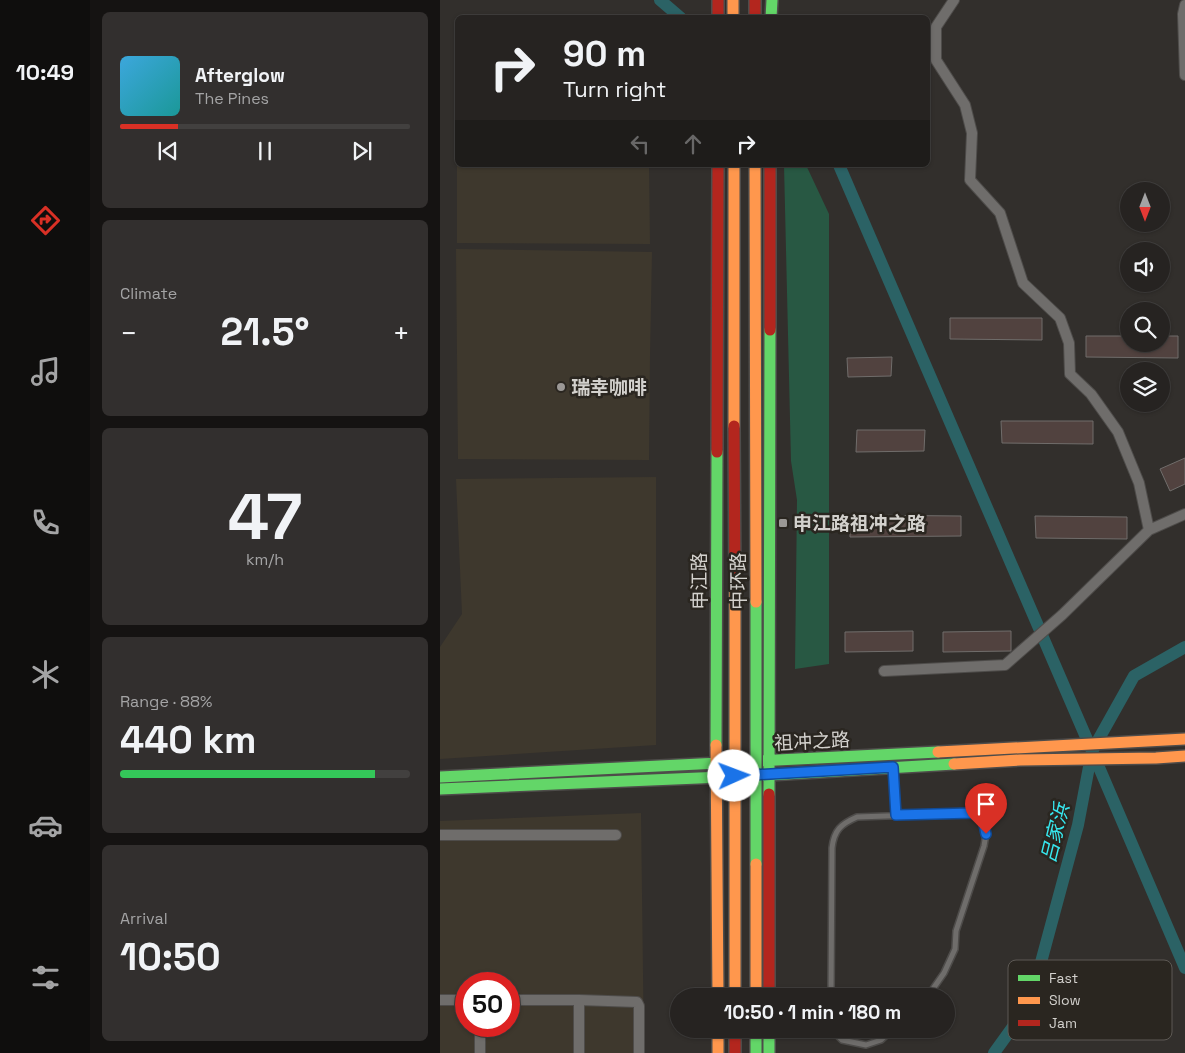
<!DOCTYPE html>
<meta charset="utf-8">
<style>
body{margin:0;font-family:"Space Grotesk","Noto Sans SC",sans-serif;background:#322f2e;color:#f1f3f6;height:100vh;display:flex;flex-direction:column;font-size:19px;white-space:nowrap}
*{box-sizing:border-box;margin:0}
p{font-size:16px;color:#a4a4a5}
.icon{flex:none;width:28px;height:28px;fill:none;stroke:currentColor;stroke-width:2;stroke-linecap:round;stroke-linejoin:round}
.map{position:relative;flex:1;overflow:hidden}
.drawer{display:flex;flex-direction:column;gap:12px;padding:12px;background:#151312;width:350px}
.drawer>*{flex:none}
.guide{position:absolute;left:15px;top:15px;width:475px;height:152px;border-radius:8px;box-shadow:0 1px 4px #0004,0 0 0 1px #42403f;background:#262321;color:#f1f3f6;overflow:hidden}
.needle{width:32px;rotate:180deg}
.fabs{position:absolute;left:680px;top:182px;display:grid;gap:10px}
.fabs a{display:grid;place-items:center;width:50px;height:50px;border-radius:50%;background:#262321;box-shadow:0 1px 4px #0004,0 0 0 1px #42403f;font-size:25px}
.speed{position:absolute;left:15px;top:972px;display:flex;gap:10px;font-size:25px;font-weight:700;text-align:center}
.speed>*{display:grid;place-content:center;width:65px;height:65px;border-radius:50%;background:#262321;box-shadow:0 1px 4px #0004,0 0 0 1px #42403f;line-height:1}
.speed .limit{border:8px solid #d22;background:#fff;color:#111}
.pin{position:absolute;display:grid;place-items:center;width:42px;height:42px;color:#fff;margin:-51px -21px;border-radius:50% 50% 50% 0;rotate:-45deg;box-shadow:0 0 5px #0007}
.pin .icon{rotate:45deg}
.me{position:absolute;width:55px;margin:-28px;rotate:88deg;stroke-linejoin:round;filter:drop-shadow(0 0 4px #0008)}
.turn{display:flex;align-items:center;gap:18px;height:105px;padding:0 25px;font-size:22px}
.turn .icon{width:65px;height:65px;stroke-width:2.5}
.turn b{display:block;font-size:35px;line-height:42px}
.lanes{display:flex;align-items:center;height:48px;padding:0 25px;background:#0003;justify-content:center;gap:25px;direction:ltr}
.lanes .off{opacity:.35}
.big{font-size:38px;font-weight:700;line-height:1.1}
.drawer .widget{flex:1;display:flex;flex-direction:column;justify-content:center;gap:8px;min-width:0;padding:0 18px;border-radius:8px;background:#322f2e}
.drawer .dial{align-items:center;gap:0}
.dial b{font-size:65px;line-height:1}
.song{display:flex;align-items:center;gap:15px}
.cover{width:60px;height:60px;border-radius:8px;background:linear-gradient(135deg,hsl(200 70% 55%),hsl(180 70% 35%))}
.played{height:5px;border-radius:2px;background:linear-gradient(90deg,#d93025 20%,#42403f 20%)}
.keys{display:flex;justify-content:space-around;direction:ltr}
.heat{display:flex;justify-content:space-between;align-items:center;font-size:28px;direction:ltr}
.charge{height:8px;border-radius:4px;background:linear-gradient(90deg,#34c759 88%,#42403f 0)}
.trip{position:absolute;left:230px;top:988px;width:285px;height:50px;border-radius:25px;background:#262321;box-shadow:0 1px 4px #0004,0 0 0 1px #42403f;font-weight:700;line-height:50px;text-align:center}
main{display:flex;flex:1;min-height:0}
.dock{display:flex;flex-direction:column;width:90px;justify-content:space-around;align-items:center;background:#0f0e0d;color:#a4a4a5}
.dock .icon{width:35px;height:35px}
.dock .active{color:#d93025}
.dock b{font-size:22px;color:#f1f3f6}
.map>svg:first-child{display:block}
.built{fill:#3e382d;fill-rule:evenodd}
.green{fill:#285843}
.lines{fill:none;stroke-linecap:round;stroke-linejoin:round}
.canal{stroke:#2b6265;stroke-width:12}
.building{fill:#51423f;stroke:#706d6b}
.lane-casing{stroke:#4e4c4a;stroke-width:8}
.street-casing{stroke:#4e4c4a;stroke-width:12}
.fast-casing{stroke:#4e4c4a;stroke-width:14}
.slow-casing{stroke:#4e4c4a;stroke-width:14}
.jam-casing{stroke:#4e4c4a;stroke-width:14}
.lane{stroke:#6f6d6b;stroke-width:5}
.street{stroke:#6f6d6b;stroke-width:10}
.fast{stroke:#63d668;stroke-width:11}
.slow{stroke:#ff974d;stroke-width:11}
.jam{stroke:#b3261e;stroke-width:11}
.fast-bridge-casing{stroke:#4e4c4a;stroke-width:14;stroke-linecap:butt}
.slow-bridge-casing{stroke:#4e4c4a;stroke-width:14;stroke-linecap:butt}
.jam-bridge-casing{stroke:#4e4c4a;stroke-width:14;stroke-linecap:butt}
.fast-bridge{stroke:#63d668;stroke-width:11}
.slow-bridge{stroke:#ff974d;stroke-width:11}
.jam-bridge{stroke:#b3261e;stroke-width:11}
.route-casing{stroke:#114b97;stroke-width:12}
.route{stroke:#1a73e8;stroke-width:9}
.poi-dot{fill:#9b9895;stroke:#2a2620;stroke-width:2}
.labels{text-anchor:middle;stroke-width:5;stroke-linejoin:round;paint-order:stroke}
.poi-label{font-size:19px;font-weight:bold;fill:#d3d1cd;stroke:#2a2620;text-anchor:start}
.street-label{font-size:19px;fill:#d3d1cd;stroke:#2a2620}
.water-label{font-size:20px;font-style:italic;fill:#37e8f0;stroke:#2a2620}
.key{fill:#2a2620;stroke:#5d5954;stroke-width:1}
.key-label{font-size:14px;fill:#d3d1cd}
</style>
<main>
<nav class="dock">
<b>10:49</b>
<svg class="icon active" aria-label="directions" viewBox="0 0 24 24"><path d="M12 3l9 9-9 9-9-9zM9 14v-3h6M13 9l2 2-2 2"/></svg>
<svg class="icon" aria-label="music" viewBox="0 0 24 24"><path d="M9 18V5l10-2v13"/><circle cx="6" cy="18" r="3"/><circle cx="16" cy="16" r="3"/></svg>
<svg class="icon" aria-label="phone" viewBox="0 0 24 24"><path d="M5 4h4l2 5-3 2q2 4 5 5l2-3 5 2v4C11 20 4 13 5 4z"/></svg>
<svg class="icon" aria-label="climate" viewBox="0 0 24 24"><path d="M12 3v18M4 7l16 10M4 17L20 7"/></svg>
<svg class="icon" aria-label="car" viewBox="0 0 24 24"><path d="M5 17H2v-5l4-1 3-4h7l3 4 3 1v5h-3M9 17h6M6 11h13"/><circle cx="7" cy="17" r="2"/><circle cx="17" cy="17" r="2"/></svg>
<svg class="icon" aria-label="filters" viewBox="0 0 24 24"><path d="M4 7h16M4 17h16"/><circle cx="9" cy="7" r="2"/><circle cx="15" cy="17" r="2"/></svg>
</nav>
<section class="drawer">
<div class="widget">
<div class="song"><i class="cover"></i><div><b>Afterglow</b><p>The Pines</p></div></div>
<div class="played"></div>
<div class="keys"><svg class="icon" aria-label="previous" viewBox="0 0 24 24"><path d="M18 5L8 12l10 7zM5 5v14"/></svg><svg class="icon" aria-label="pause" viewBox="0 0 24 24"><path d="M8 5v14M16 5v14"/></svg><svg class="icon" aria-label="next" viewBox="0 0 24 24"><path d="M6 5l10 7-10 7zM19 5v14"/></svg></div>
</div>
<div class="widget"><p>Climate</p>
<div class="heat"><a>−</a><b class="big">21.5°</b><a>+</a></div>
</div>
<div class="widget dial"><b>47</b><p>km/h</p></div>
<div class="widget"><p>Range · 88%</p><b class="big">440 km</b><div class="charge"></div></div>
<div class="widget"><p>Arrival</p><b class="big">10:50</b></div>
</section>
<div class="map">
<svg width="745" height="1053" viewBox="0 0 745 1053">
<rect width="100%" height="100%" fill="#322f2c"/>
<path class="built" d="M17,35L18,165H209L210,244L17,243Z
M16,249L212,252L210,356L209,460L18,459Z
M216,477V745L0,759V647L22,614L16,479Z
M201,813L204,1053H0V821ZM26,984H69V1026H26Z"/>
<path class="green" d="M344,165H366L389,214V664L355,669L357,500L351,461Z"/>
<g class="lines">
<path class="canal" d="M220,0L241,18
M399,165L652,751L745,968
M554,1053L590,1003L638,825L652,751L694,676L745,647"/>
</g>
<path class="building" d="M510,318H602V340L510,339Z
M646,336H689V344H721V336H738V358L646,357Z
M452,357L451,376L408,377L407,358Z
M561,421H653V444L562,443Z
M417,430H485L484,451L416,452Z
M745,458V484L730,491L720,469Z
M410,515L521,516V536L410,537Z
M595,516L687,517V539L596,538Z
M473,631V651L405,652V632Z
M571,631V651L503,652V632Z"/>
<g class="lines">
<defs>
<path id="lane" d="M453,768L456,815
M391,996L392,848C394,830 401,824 417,817L533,813L543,820L546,834L544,846L516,931L515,949L504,973L488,996
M393,1029L394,1032L402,1040L426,1045L441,1040L453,1029"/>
<path id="street" d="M514,0L496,27V60L525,105L532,133L530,180L560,213L583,283L620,318L629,343L630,374L651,394L678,432L699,483L709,530
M745,5L743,14L745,75
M444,671L565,665L622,615L709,530L745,514
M0,835H176
M0,1000H26
M69,1000H139L197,1002L199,1006V1053
M40,1026V1053
M139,1053V1000"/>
<path id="fast" d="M331,18L332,0
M276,745L277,452
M0,777L498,752
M0,789L329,775L514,764
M329,794L330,330
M316,1029V1053
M329,1029V1053"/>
<path id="slow" d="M293,0V18
M276,745L278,996
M498,752L745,739
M514,764L580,760L716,758L745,756
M278,1029V1053"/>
<path id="jam" d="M278,0V18
M315,0V18
M330,330V165
M277,452L278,165
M329,996V794
M295,1029V1053"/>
</defs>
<use href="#lane" class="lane-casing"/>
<use href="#street" class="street-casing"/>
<use href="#fast" class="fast-casing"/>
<use href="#slow" class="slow-casing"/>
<use href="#jam" class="jam-casing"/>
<use href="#lane" class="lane"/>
<use href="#street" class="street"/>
<use href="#fast" class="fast"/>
<use href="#slow" class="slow"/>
<use href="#jam" class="jam"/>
<defs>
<path id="fast-bridge" d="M316,602V864"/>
<path id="slow-bridge" d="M294,165V426
M315,165L316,602
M295,587V996
M316,864V996"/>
<path id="jam-bridge" d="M294,426L295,587"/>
</defs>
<use href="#fast-bridge" class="fast-bridge-casing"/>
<use href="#slow-bridge" class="slow-bridge-casing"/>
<use href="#jam-bridge" class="jam-bridge-casing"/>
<use href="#fast-bridge" class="fast-bridge"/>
<use href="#slow-bridge" class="slow-bridge"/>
<use href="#jam-bridge" class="jam-bridge"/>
</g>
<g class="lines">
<defs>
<path id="route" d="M294,776L453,767L456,815L533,813L543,820L546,834"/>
</defs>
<use href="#route" class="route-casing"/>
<use href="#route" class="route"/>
</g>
<g class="poi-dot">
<circle cx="121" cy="387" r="5"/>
<rect x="338" y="518" width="10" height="10" rx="2.5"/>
</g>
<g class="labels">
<g class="poi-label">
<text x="131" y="394">瑞幸咖啡</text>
<text x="353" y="530">申江路祖冲之路</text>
</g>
<g class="street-label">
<text transform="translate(259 581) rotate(-90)" y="7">申江路</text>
<text transform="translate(298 581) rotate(-90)" y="7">中环路</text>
<text transform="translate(372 741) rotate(-3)" y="7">祖冲之路</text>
</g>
<g class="water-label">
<text transform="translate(615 833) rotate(-76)" y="7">吕家浜</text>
</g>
</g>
<rect x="568" y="960" width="164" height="80" rx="8" class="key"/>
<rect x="578" y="975" width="22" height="6" fill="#63d668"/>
<rect x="578" y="997" width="22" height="7" fill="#ff974d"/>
<rect x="578" y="1020" width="22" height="6" fill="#b3261e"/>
<g class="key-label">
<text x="609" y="983">Fast</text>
<text x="609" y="1005">Slow</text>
<text x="609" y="1028">Jam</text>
</g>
</svg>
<div class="fabs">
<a><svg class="needle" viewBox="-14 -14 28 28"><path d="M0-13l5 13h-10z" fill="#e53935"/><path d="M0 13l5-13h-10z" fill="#a4a4a5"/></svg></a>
<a><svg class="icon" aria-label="sound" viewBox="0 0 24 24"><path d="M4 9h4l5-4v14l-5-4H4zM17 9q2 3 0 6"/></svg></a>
<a><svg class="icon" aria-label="search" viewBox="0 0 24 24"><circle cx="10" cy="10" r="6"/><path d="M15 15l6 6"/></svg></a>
<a><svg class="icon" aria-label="layers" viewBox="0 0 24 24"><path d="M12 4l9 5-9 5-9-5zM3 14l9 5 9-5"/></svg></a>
</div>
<div class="speed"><div class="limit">50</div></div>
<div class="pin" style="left:546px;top:834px;background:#d93025"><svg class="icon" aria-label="arrive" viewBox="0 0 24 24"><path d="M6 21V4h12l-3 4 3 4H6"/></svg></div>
<svg class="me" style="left:294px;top:776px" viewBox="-20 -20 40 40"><circle r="19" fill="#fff"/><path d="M0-13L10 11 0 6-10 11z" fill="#1a73e8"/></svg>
<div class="trip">10:50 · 1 min · 180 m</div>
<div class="guide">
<div class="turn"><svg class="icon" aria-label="right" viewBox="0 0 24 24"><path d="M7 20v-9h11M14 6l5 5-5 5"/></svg><div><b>90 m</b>Turn right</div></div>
<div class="lanes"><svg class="icon off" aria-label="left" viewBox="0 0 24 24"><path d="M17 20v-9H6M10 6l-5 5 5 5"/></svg><svg class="icon off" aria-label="ahead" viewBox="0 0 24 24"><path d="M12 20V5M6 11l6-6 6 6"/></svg><svg class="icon" aria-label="right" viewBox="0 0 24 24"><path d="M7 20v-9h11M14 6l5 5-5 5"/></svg></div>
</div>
</div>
</main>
